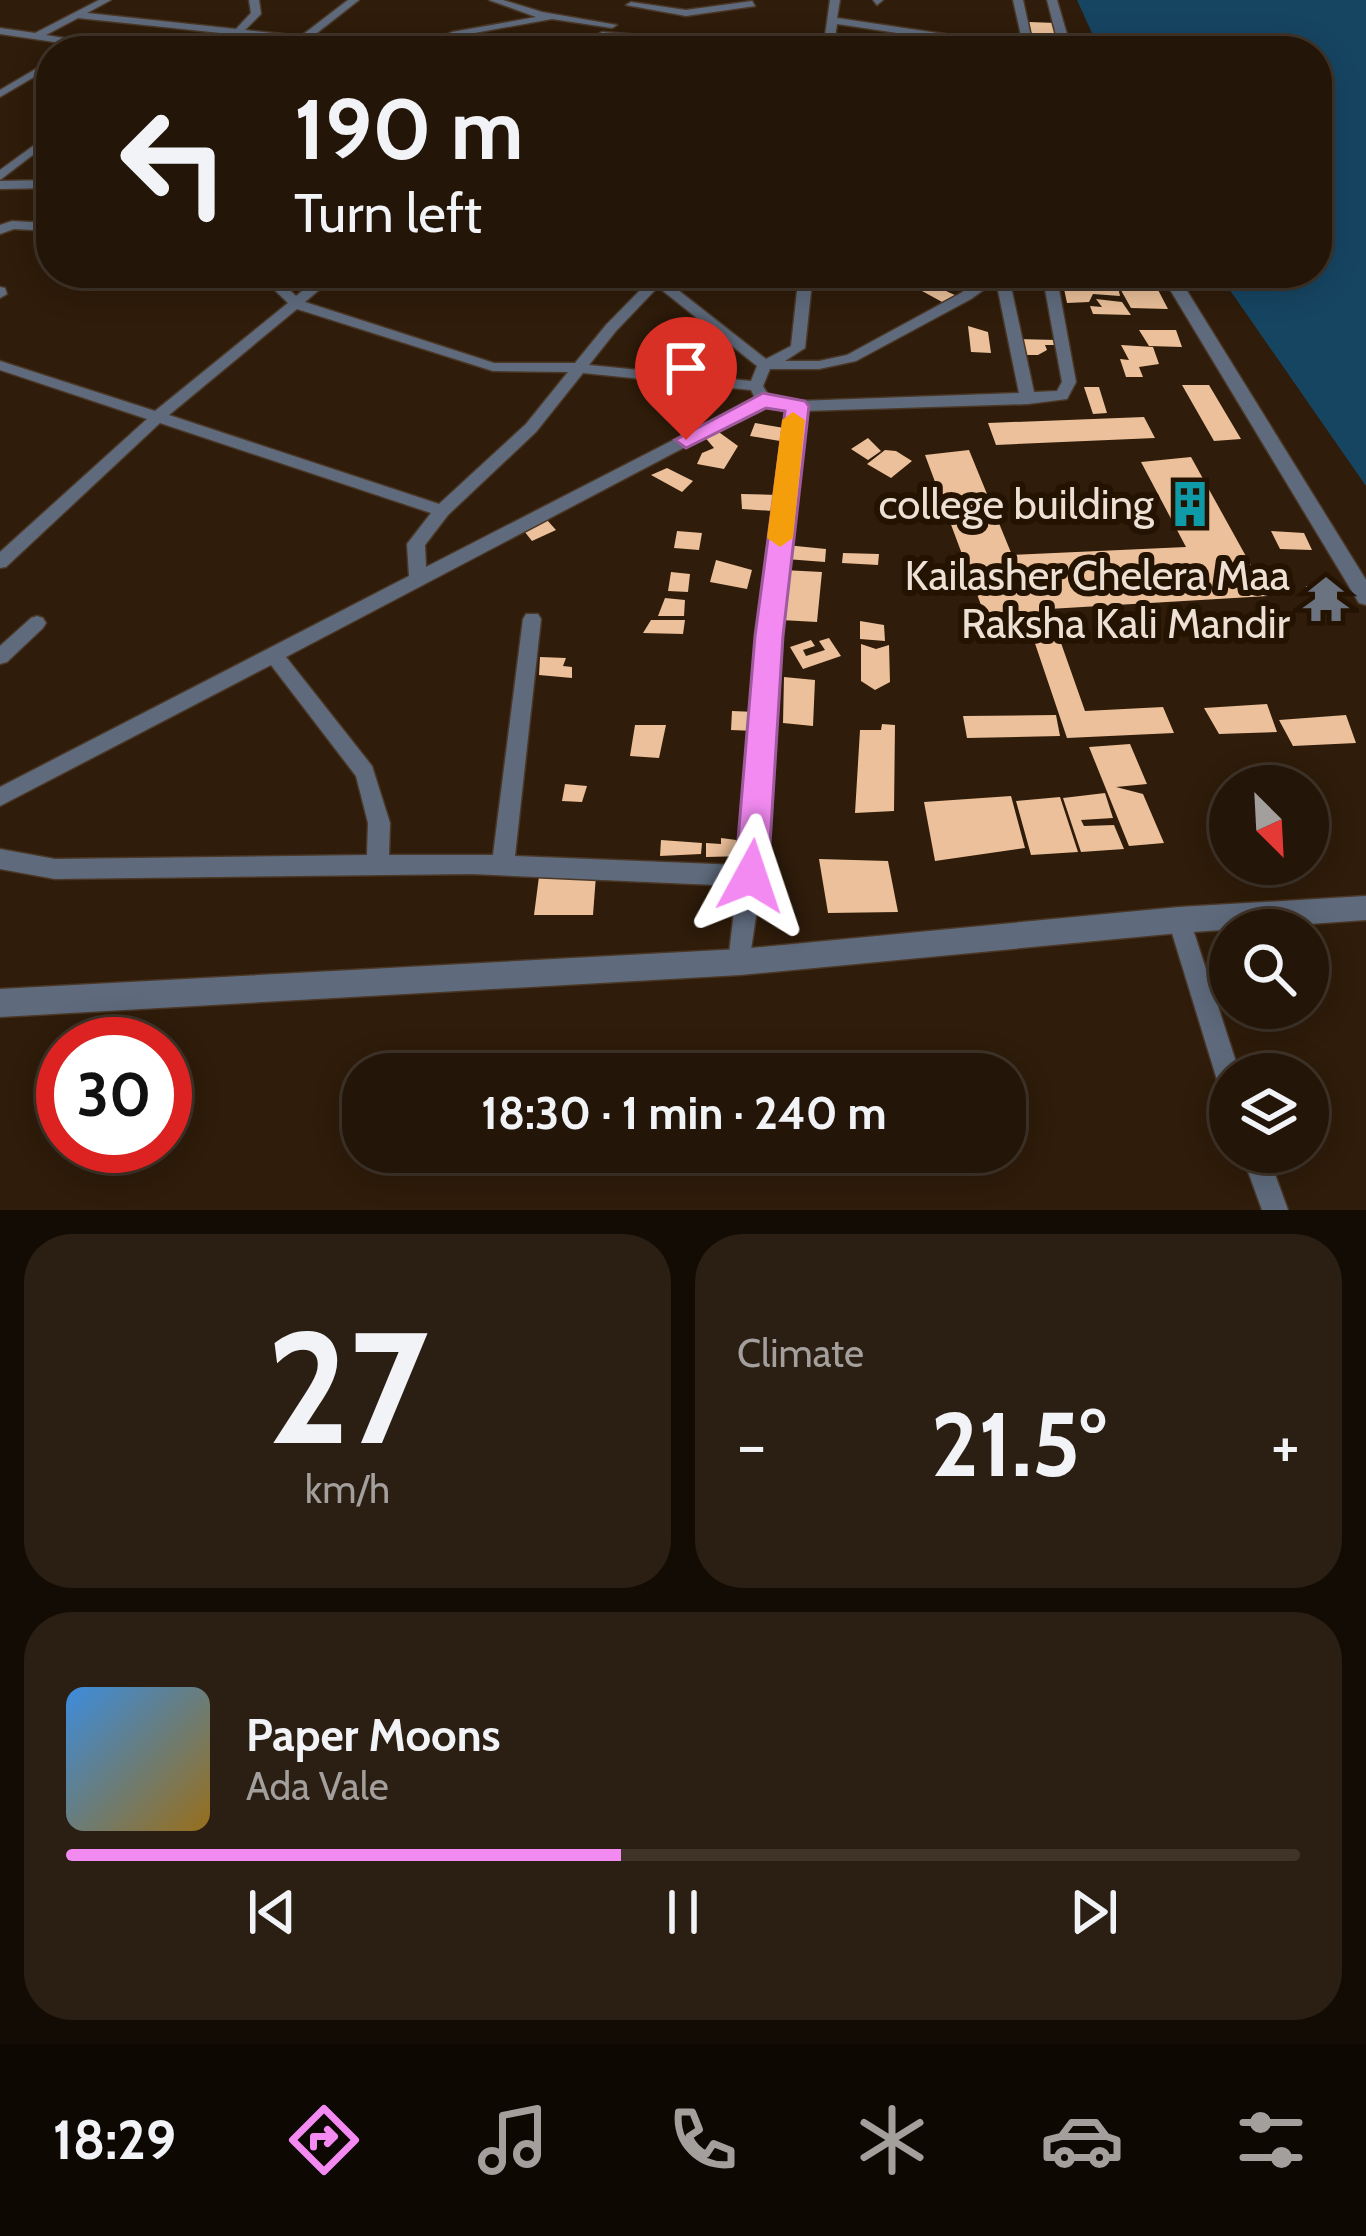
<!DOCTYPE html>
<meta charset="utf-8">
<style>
body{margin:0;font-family:Cabin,sans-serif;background:#2b1e12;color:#f1f3f6;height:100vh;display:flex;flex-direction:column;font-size:45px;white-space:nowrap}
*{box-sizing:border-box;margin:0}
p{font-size:39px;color:#a39f9c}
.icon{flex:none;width:66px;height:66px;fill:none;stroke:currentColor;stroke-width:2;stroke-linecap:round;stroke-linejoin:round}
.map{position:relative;height:1210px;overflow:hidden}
.sheet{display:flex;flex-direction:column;gap:24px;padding:24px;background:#130c04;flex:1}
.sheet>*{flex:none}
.banner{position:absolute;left:36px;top:36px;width:1296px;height:252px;border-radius:48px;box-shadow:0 6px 30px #0003,0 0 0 3px #403429;background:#231508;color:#f1f3f6;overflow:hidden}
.needle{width:78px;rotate:156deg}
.controls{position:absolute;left:1209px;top:765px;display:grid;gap:24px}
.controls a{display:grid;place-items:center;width:120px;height:120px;border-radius:50%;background:#231508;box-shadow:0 6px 30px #0003,0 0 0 3px #403429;font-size:60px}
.speed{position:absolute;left:36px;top:1017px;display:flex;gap:24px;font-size:60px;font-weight:700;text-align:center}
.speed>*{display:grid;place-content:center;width:156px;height:156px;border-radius:50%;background:#231508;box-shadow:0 6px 30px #0003,0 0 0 3px #403429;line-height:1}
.speed .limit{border:18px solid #d22;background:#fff;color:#111}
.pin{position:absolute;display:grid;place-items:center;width:102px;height:102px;color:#fff;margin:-123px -51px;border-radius:50% 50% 50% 0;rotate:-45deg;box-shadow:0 0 12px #0007}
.pin .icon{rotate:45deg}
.me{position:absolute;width:132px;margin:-66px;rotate:5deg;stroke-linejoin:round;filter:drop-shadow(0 0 9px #0008)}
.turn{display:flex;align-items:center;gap:42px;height:252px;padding:0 60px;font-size:54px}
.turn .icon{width:156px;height:156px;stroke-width:2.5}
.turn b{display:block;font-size:84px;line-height:102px}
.big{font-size:90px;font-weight:800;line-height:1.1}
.sheet .card{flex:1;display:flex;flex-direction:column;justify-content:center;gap:18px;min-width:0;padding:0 42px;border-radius:48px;background:#2b1e12}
.sheet .dial{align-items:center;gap:0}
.dial b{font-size:156px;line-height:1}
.song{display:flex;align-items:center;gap:36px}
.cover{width:144px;height:144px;border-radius:18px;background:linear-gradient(135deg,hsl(210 70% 55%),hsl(40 70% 35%))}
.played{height:12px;border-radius:6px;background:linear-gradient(90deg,#f38af2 45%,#403429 45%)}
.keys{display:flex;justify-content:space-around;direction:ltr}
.heat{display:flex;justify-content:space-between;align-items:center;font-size:66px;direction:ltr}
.sheet .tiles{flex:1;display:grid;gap:24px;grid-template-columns:1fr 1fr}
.card:last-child{grid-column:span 2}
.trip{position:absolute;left:342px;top:1053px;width:684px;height:120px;border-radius:48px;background:#231508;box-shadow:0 6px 30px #0003,0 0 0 3px #403429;font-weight:800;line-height:120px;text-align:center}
.tabs{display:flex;height:192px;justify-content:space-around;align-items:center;background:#0e0803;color:#a39f9c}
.tabs .icon{width:84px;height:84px}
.tabs .on{color:#f38af2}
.tabs b{font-size:54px;color:#f1f3f6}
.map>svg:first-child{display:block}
.water{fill:#164562}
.building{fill:#ebc09a}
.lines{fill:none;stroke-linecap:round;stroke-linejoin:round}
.minor-casing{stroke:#4a3726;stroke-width:3}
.tertiary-casing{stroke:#4a3726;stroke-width:3}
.minor{fill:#5f6b7d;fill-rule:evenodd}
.tertiary{fill:#5f6b7d;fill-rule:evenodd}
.route{fill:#f38af2;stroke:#9e5a9d;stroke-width:3}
.slow{fill:#f59e0b}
.labels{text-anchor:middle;stroke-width:12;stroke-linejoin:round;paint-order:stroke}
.poi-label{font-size:42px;fill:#ede0d5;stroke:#251302;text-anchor:end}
</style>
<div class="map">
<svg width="1366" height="1210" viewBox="0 0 1366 1210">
<rect width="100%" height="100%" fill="#2f1c0a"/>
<path class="water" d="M1077,0H1366V486L1218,273H1317V51H1100Z"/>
<path class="building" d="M1029,22L1056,23L1058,37L1032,36Z
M156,33L175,35L156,50L138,47Z
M204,33L222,36L206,51H184Z
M934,284L945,285L946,291L957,296L944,303L922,291Z
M1063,284L1118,287L1120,296L1093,294L1089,302L1067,303Z
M1155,284L1168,309L1131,308L1118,285Z
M1096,299L1122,302L1131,315L1093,314L1090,306L1102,307Z
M968,326L988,332L991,353L971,352Z
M1139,330H1176L1182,347L1149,346Z
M1016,339L1057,340L1060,345H1045L1047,350L1038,355H1021Z
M1121,345L1153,347L1159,364L1139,367L1143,377H1126L1120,359L1129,360Z
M1182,385H1209L1241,439L1214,441Z
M1084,387H1099L1107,413L1093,414Z
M1144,417L1155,438L996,445L988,423Z
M755,423L784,428L780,441L750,436Z
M716,430L738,446L724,469L697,464L702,453L714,448L703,435Z
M868,438L881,451L868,460L851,449Z
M885,450L896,451L912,461L891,478L867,464Z
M969,450L1012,555L1186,547L1141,462L1191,457L1268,596L1049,609L1085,711L1163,707L1174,733L1067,738L1024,611L984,613L925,455Z
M667,468L693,481L682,492L651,475Z
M741,494L778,495L773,511L742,509Z
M547,520L556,530L532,541L524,531Z
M677,531L702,533L699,550L674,548Z
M1271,531L1304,533L1312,550L1280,549Z
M786,545L826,549L825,562L786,559Z
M843,553L879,554L878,565L842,563Z
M716,560L752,570L747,589L710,582Z
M783,570L822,572L817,622L781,620Z
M671,572L690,574L688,592L668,591Z
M1306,586L1335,587L1347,611L1318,610Z
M665,598L685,600L684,616H658Z
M651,620H685L683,634L643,633Z
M860,621L884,625L885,641L860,639Z
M829,638L841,656L803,669L790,647L811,640L815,646L803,650L806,656L825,650L819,641Z
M861,644L876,649L889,645L890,682L875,690L861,681Z
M540,657L566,658L563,666L572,667V678L539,675Z
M784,677L815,680L813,726L783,723Z
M1267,704L1277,732L1219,734L1204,708Z
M732,711L756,712L755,731L731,730Z
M1056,715L1060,736L967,738L963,716Z
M1346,715L1356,743L1293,746L1279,720Z
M882,724L895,725L894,811L855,813L860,730H881Z
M635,725H666L659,758L630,756Z
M1130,744L1147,784L1116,787L1143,794L1164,843L1129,846L1089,747Z
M565,784L587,786L582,802L562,801Z
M1105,793L1113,818L1081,820L1084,826L1114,825L1124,849L1081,852L1063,798Z
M1011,796L1025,848L935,861L924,802Z
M1060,797L1078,852L1031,855L1016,801Z
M721,838L744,841L747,856L706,857V843L721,844Z
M661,840L702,843L701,854L660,856Z
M819,859L888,861L898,912L828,913Z
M541,861L597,862L593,915H534Z"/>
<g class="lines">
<defs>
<path id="minor" d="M99,0H111L87,13L236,29L251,13L249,0H259L261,14L245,30L301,36L348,0H359L294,51H283L295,41L240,35L225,51H214L230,34L78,18L46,35L141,51H116L0,34V28L35,33Z
M489,0H503L542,12L617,25L612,28L552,19L458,36L424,51H411L452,32L536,17Z
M830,0H840L837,18L951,35L1022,40L1013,0H1023L1032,41L1065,43L1070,46L1065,49L1033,47L1034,51H1024L1023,46L951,41L837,24L833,51H779L602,38L597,35L602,32L823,50Z
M873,0H883L877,5Z
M752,1L755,6L686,16L626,5L631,2L686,10Z
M359,45L377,49L378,51L355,50L354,48Z
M51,60V67L0,97V90Z
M51,133V141L0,180V170Z
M51,180V188L0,189V181Z
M12,221L51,223V231L14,229L0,234V225Z
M257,273H272L296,296L324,273H339L305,302L494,363H575L606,325L651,279V273H665L664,279L766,359L791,346L799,273H813L805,348L785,361H819L847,355L961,293L990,273H1008L1034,392L1057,391L1062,382L1042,273H1056L1076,382L1067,399L1028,404L805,411L778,636L776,711L762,876L748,970L740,973L732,970L728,962L737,886L472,874L55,879L0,869V849L55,859L367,855L368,823L356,776L271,665L0,806V787L409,576L407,544L431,513L160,423L6,567L0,568V552L147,419L0,370V361L155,411L288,303ZM996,281L1019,393L798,401L769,396L763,386L770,369H819L856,361L971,299ZM658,287L757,366L751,381L589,365L616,331ZM297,309L493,371L568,372L526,424L439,504L169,415ZM583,373L751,390L755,398L426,567L425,545L448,515L536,432ZM765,405L790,409L760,636L756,711L739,865L515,856L541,619L538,614H526L523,619L493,855H389L390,823L372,766L286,657Z
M0,287L5,288L7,294L0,298Z
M37,616L43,618L46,623L43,628L7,662L0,664V646L31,618Z
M1179,909L1187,912L1190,920L1240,1074H1230V1095L1221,1092L1218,1083L1168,920L1171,912Z
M1241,1152H1267L1288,1210H1262Z"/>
<path id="tertiary" d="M1047,0H1057L1072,51H1060Z
M1160,273H1176L1366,580V605L1359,603Z
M1366,896V920L1179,933L740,975L0,1017V989L740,949L1179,907Z"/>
</defs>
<use href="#minor" class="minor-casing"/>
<use href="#tertiary" class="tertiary-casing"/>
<use href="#minor" class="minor"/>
<use href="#tertiary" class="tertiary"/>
</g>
<path class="route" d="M763,393L805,401L809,406L783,636L768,876L763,887L751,891L739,887L735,876L755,636L785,411L766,408L686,448L675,440Z"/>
<path class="slow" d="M793,412L805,420L793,538L780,547L767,538L782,420Z"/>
<defs>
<symbol id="building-bare" viewBox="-9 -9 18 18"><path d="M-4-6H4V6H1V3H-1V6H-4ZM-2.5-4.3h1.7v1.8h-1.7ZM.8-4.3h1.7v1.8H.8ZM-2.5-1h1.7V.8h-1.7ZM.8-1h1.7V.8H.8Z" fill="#0f9aa8" stroke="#251302" stroke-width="2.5" paint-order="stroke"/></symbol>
<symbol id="temple-bare" viewBox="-9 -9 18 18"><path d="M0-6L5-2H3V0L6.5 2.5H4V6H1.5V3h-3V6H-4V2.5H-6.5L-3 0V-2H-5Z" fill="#6b7280" stroke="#251302" stroke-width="2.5" paint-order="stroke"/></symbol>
</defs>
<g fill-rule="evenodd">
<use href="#building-bare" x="1157" y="471" width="66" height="66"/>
<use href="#temple-bare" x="1293" y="566" width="66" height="66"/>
</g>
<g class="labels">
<g class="poi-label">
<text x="1154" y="519">college building</text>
<text x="1290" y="590">Kailasher Chelera Maa<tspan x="1290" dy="48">Raksha Kali Mandir</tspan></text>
</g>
</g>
</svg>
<div class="controls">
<a><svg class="needle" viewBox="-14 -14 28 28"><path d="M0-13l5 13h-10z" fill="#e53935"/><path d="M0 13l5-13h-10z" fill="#a39f9c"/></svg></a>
<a><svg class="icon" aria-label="search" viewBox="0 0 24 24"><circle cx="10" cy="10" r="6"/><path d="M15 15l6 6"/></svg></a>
<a><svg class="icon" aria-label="layers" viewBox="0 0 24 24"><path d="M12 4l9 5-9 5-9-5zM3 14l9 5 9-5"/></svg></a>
</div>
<div class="speed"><div class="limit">30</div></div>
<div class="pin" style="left:686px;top:440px;background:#d93025"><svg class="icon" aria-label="arrive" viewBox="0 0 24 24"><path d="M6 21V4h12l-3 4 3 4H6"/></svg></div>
<svg class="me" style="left:751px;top:876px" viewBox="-20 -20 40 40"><path d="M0-17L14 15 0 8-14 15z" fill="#f38af2" stroke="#fff" stroke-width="4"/></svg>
<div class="trip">18:30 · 1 min · 240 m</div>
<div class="banner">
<div class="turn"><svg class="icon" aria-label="left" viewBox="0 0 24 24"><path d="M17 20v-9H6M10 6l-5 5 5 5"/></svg><div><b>190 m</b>Turn left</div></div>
</div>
</div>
<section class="sheet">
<div class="tiles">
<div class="card dial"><b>27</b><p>km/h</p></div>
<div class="card"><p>Climate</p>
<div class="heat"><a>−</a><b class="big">21.5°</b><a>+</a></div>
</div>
<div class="card">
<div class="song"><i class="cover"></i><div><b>Paper Moons</b><p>Ada Vale</p></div></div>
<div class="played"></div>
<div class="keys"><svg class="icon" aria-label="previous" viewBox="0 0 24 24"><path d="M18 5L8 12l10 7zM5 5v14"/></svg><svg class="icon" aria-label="pause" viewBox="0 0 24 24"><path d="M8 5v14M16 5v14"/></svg><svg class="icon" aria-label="next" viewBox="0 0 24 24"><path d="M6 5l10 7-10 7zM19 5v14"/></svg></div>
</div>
</div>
</section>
<nav class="tabs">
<b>18:29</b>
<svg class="icon on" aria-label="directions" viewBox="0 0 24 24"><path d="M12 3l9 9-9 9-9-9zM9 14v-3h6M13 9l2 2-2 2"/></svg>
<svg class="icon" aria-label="music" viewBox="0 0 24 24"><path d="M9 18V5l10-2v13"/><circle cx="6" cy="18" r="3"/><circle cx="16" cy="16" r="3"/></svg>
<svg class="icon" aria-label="phone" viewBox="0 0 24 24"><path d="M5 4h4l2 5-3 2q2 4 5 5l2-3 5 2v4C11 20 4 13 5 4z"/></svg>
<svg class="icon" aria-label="climate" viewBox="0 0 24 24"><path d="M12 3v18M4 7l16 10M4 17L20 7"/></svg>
<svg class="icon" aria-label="car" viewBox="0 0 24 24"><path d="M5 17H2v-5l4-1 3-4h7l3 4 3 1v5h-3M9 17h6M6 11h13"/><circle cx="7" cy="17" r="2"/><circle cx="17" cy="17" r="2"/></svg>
<svg class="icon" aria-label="filters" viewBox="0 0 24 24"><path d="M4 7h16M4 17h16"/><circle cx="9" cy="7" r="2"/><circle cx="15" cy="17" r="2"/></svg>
</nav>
